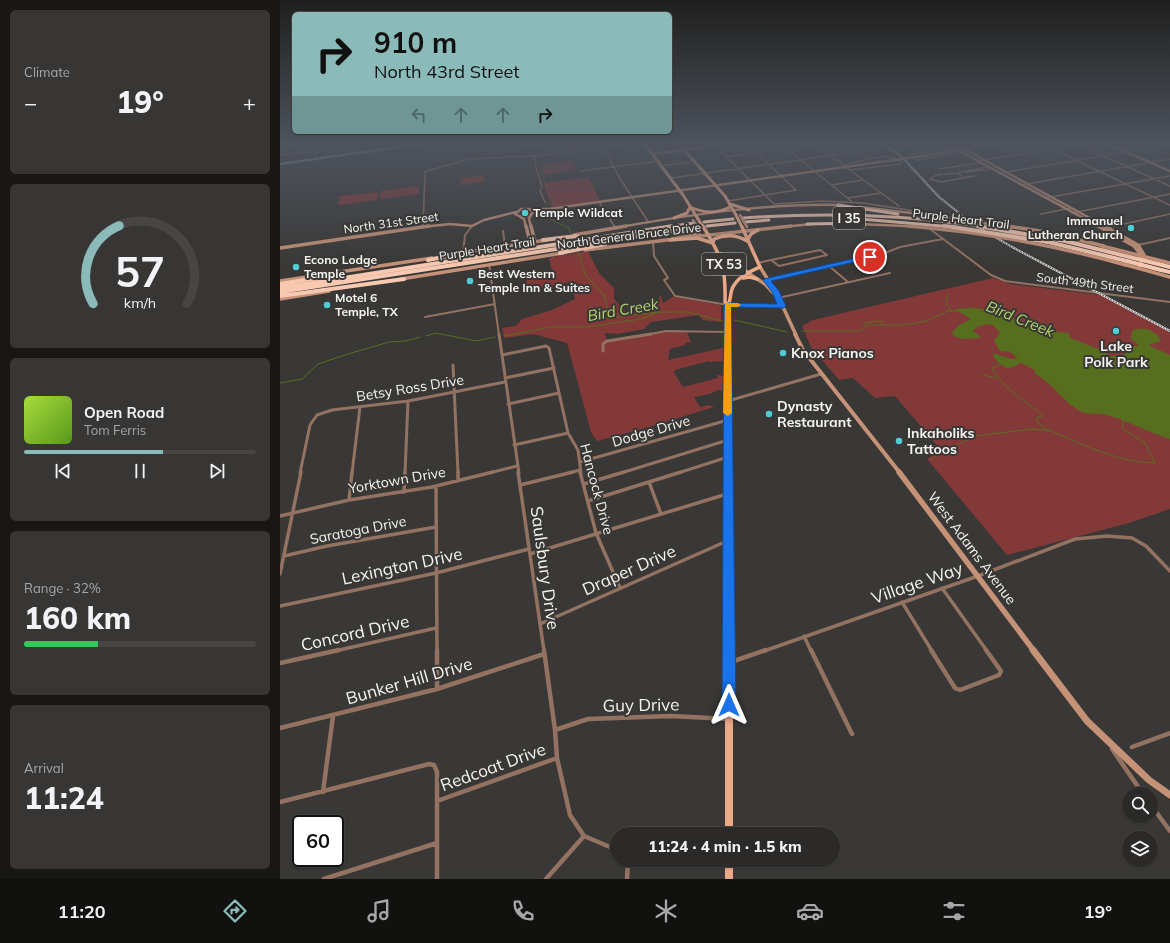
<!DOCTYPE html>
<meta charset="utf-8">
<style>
body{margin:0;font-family:Mulish,sans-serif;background:#373634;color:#f1f3f6;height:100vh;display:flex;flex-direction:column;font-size:15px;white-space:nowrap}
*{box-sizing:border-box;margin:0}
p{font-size:13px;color:#a6a7a8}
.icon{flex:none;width:22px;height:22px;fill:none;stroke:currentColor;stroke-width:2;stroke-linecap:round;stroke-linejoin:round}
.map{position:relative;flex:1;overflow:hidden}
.panel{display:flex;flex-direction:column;gap:10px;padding:10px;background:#181716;width:280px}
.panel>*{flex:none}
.hud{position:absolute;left:12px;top:12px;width:380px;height:122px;border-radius:6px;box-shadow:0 1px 3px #0004,0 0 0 1px #474645;background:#8bbbb9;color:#111;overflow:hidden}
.fabs{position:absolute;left:842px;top:787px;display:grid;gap:8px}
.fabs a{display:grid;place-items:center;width:36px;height:36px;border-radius:50%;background:#2b2a28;box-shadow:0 1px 3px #0004,0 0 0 1px #474645;font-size:20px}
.speed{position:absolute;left:12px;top:815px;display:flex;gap:8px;font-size:20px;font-weight:700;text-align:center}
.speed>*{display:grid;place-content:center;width:52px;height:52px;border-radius:50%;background:#2b2a28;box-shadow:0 1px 3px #0004,0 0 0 1px #474645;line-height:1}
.speed .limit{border:2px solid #111;border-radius:6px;background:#fff;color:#111}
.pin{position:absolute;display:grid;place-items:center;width:34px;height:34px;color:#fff;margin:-17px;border:2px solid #fff;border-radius:50%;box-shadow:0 1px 4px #0007}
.me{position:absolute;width:44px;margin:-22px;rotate:0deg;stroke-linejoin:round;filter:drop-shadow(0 0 3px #0008)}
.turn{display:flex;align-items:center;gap:14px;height:84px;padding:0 16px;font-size:18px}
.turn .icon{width:52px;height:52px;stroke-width:2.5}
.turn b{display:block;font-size:28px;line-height:34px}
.lanes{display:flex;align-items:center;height:38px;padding:0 16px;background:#0003;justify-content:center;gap:20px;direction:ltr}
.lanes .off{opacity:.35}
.big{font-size:30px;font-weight:800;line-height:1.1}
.panel .card{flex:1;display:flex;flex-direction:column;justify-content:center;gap:6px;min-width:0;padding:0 14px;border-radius:6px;background:#373634}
.panel .dial{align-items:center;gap:0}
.dial svg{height:104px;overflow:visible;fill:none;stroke:#474645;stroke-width:7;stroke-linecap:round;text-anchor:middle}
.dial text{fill:#f1f3f6;stroke:none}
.song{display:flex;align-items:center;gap:12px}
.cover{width:48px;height:48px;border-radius:6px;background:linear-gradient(135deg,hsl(80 70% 55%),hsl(90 70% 35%))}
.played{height:4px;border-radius:2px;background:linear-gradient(90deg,#8bbbb9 60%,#474645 60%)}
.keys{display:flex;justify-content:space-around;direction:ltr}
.heat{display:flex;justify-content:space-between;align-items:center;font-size:22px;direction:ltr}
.charge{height:6px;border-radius:3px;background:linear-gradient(90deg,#34c759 32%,#474645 0)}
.trip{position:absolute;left:330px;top:827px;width:230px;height:40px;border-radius:20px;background:#2b2a28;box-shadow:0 1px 3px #0004,0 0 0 1px #474645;font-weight:800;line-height:40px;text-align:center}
.menu{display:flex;height:64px;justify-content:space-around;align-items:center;background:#111110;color:#a6a7a8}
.menu .icon{width:28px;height:28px}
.menu .active{color:#8bbbb9}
.menu b{font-size:18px;color:#f1f3f6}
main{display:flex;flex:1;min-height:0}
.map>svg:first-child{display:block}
.green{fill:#843939}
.water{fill:#576e1e}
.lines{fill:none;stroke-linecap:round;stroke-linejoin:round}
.stream{stroke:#576e1e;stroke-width:1}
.street-far4{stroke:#937261;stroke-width:1.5}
.street-far3{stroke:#937261;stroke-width:2}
.street-far2{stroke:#937261;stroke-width:3}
.street-far1{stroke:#937261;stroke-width:3.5}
.street{stroke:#937261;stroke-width:4.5}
.secondary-far4{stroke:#c59177;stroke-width:2.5}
.secondary-far3{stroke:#c59177;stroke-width:3.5}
.secondary-far2{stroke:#c59177;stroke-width:4}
.secondary-far1{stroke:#c59177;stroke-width:5.5}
.secondary{stroke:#c59177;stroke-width:7}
.primary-far4{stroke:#eca988;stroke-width:3}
.primary-far3{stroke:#eca988;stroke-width:3.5}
.primary-far2{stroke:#eca988;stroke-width:4.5}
.primary-far1{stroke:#eca988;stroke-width:6}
.primary{stroke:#eca988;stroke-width:8}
.highway-far1{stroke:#f9c8b0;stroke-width:3}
.highway{stroke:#f9c8b0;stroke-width:4}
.rail-casing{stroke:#dedddc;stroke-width:2}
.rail{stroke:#393836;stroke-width:1;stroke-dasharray:1.5;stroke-linecap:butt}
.secondary-bridge-far1{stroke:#c59177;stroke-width:2.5}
.secondary-bridge{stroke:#c59177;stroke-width:3.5}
.primary-bridge-far1{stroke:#eca988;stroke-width:3}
.primary-bridge{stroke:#eca988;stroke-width:3.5}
.highway-bridge-far1{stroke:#f9c8b0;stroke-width:3}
.highway-bridge{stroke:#f9c8b0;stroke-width:4}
.route{fill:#1a73e8;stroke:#114b97}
.slow{fill:#f59e0b}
.poi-dot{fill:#51ccd4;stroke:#393836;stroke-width:1.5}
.labels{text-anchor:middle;stroke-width:4;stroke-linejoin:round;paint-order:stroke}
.far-poi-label{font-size:12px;font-weight:bold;fill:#f5f4f3;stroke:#393836;text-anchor:start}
.far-street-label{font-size:12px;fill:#f5f4f3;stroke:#393836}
.shield{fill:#393836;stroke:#bdbcba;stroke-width:1}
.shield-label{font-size:13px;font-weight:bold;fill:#f5f4f3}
.poi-label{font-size:14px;font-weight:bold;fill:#f5f4f3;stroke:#393836;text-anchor:start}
.street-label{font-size:14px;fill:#f5f4f3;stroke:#393836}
.water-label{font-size:15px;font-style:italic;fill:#b3d56c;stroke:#393836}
.near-street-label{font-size:17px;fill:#f5f4f3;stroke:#393836}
</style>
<main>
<section class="panel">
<div class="card"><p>Climate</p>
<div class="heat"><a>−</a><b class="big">19°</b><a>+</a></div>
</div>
<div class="card dial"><svg viewBox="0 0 100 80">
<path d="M14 69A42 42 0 1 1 86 69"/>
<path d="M14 69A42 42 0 0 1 34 9" stroke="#8bbbb9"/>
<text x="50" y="56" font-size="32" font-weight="700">57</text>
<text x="50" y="72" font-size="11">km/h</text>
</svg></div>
<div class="card">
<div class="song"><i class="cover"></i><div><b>Open Road</b><p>Tom Ferris</p></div></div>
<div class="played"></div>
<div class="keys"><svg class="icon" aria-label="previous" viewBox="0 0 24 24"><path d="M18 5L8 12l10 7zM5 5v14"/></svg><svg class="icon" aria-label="pause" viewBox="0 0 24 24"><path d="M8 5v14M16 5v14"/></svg><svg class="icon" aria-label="next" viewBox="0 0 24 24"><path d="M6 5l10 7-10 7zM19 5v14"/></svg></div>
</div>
<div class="card"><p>Range · 32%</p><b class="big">160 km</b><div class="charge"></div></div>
<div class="card"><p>Arrival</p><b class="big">11:24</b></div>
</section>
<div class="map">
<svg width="890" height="879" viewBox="0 0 890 879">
<rect width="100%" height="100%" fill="#393836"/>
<path class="green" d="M291,160L296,170L264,175L261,167L263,165Z
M204,175L205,182L181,185L180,178Z
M308,177L320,201L272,207L263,183Z
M139,186V194L100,199L101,191Z
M99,192L97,200L58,205L60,196Z
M308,251L319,273L334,288V299L346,312L377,308L380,294L383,303L393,297L441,305V322L423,320L419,315L371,322L364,329L338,334L325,333L327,341L386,331L407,332L411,342L405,343V345L390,349L388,360L443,348V361L430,362L429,361L395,370L394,372L403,387L438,378L437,375L443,376L442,391L438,390L430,394L414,397L420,407L429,405L434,407L369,427L317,441L311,432L287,343L253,334L224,338L222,328L236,326L242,319L272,310L295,299L291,282L248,290L246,279L273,274L269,259L272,257Z
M713,278L730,284L820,295L890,332V509L849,523L727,555L647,459L661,450L615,396L595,398L573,378L559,380L531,347L522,326L533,320Z"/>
<path class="water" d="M695,308L717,312L766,331L789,333L790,338L821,350L830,356C839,356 848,355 851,347L859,345L851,339L852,331C862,325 875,330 881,340L879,342L868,345L890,355V439C869,432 848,421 827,415C818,413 807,415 800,411C782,401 774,384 755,374V370L741,363C737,364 733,368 729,368C723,368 713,359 713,353L731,359L738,358L730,352L720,351L714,341L720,333L713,325C707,323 697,326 693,331L700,336L699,338L683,339L674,336L672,333L678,326L691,319C687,316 677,311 676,309Z"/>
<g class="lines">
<path class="stream" d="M259,167L267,187
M272,200L273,204
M265,212L268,218L289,228L291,234
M298,252L306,276L324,295L328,309L335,317L379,312
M668,294L666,303L671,311
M454,320L507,332
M586,326L583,323L601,321L604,324
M522,331H580L590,325H624L647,321L668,311H678
M146,336L156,333L196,341L215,337
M224,336L271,327H307L361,319L379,312H408L442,321
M721,364L712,368C723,390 746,400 763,416L757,417L758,423L764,428C797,442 839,463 875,463L865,443L843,429V420
M703,375L716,378
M0,383L22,379L38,364L68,354L109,342L126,341L140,337
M696,436L752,429L770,431
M651,459L693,437"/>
<path class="street-far4" d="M289,143L293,151
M322,143L339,177L369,223
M432,143L494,204L542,201L583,203L661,215
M466,143L516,190
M500,143L571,201
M533,143L619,206
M567,143L591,160
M760,143L890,205
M795,143L890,186
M633,144L645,152
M621,146L638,143
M0,147L34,143
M674,148L627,155L637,160L682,153
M0,154L5,143
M0,155L106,144
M209,155L207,151L277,143
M34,156L39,143
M255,156L256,167L262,187L260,191L265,202
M446,157L547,143
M697,161L811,143
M563,165C581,161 605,151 622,162L620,164L570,170
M381,166L414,161
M658,169L700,163
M301,171L378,161
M687,172L711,169
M678,173L656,175L650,179L661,182L694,176
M719,173L890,145
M683,177L678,173L707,167
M391,178L605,148
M552,185L583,180
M741,185L890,159
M568,198L601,193
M765,198L890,176
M448,201L516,190
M319,202L335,227
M792,213L890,194
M761,214L791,208
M143,227L145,172L147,171L189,159L255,156L356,143
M191,227L192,226
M830,227L890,214"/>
<path class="street-far3" d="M334,226L336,229
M826,228L834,226
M650,229L711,275L725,281L890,302
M223,231L225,246
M373,241L374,256L388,278L384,280L395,296L448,305L502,306
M858,245L890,238
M540,250L547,255L499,266L491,260Z
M183,253L185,235L192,226
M478,263L491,260
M209,264L219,335
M549,266L568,282
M487,280L600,255L620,247L663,239
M498,298L610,273
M145,317L215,304
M365,335L386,331L448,332"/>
<path class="street-far2" d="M219,334L239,473
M323,351V344L327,341L371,334
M222,355L266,346L269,348L288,433L298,450L301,473
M173,365L178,473
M225,378L274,368
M448,401L541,374
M228,404L279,393
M234,445L288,433
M300,462L448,420
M20,473L30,425L37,415L52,410L128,401L225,382
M72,473L80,407
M125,473L128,401
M209,473L237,466
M289,473L300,470
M341,473L448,440
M398,473L448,457"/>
<path class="street-far1" d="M178,472V480
M238,472L264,651
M300,472L316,533L340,588
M369,482L381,514
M304,484L344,472
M240,485L293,472
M156,486L157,651
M124,492L125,472
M69,500L72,472
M308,501L401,472
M0,516L69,500L152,487L213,472
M250,554L447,494
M4,556L47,546L156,527
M0,574L21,472
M662,588L707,651
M622,602L652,651
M0,606L156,573L249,549
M260,624L447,541
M524,636L531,651
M55,651L156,628
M484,651L698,576L795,539L827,536L852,538L866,546L890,571"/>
<path class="street" d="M157,650V689
M264,650L275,730L277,758L290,815L304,836L337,850
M531,650L572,734
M651,650L675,688L680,690L719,675L721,671L706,650
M451,662L486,650
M0,663L59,650
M0,728L157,689L264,654
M275,730L308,719L391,716L449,719
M852,747L890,733
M832,749L863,794
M43,792L53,716
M157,801L277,758
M0,802L149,764L154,765L157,772V879
M871,805L890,831
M44,879L157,843
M266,879L304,836
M347,879L348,860"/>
<path class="secondary-far4" d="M665,143L820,227
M673,143L826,227
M826,143L890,171
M373,154L456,143
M637,157L723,143
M580,207L674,218
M241,209H249L254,212C249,217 241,218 235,214Z
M252,209H269L614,160
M251,215L249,219L251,227
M240,217L244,219L246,227
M579,224L625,226
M725,226L733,227
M142,227L170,224L192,226L204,220L236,212
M340,227C414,214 487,203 563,205
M502,227L532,224"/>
<path class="secondary-far3" d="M246,226L250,242
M251,226L255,242
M727,226L766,232L824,246
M818,226L854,246L862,256
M824,226L858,245L864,255L862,256L860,268
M294,235L346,226
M412,237L511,226
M392,239L419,234V229
M822,246L890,263
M0,248L149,226
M305,250L395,239
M180,253L267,240
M843,264L890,277
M480,267L497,294L516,335
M468,273L485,284L498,298
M121,279L283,253
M0,281L152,258
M0,299L49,291"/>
<path class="secondary-far2" d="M515,334L523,350L620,473"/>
<path class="secondary-far1" d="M619,472L754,651"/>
<path class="secondary" d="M753,650L807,721L869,780L890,795"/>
<path class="primary-far4" d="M364,143L403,195L418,219
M398,143L445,196L456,215
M394,218L407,213L410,207C423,213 437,214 450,207V204L469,210"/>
<path class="primary-far3" d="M424,228C442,257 446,268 445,302L448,305V335
M390,240L417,238L433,243L434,239C446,234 456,234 467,241L471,234L478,230
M441,254L468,273
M463,278L470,277L477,279
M448,305C451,300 450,295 452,289C457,277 469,272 480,267L462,227"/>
<path class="primary-far2" d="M448,334V473"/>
<path class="primary-far1" d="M448,472L449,651"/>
<path class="primary" d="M449,650V834
M449,860V879"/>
<path class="highway-far1" d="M558,205L618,214
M463,218C538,213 611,214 685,224
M569,218L673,227
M424,222L453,219
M465,222L489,220
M527,224L583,223
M427,226L455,223
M387,227L414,223
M416,227H417"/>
<path class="highway" d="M664,226L673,227
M263,240L297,236
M768,242L847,261
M280,253L325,244
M148,260L183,253
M882,265L890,267
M881,270L890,272
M0,284L49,276
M0,288L393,226
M0,292L417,227
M0,296L124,279"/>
<defs>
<path id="rail" d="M602,143L622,157L659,197L693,224L732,247L890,331
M0,164L146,143"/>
</defs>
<use href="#rail" class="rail-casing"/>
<use href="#rail" class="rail"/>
<path class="secondary-bridge-far1" d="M614,160L637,157
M460,215L467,227
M674,218L726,227
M413,220L418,227
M625,226L640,227"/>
<path class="secondary-bridge" d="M417,226L419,229
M628,226C702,232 774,245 846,265
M720,226L730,228"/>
<path class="primary-bridge-far1" d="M456,215L462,227
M418,219L423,227"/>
<path class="primary-bridge" d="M423,226L424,228"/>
<path class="highway-bridge-far1" d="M685,224L704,227"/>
<path class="highway-bridge" d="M698,226L785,241L882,265
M673,227L768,242
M847,261L881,270"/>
</g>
<linearGradient id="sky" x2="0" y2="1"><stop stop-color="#1f1f1e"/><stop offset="0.54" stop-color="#4e535d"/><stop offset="1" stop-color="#4e535d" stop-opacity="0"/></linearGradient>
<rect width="890" height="266" fill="url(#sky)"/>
<path class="route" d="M590,255L593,257L592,258L491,281L499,291L506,306L504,308L451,307L456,705L454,709L449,711L444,709L442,705L444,305L448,303L497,304L492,292L483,280L484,279Z"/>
<path class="slow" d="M445,303H458L461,305L458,307H451L452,413L448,416L443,413Z"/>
<g class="poi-dot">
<circle cx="245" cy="213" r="4"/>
<circle cx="851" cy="228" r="4"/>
<circle cx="16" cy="267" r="4"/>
<circle cx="190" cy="281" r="4"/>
<circle cx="47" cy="305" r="4"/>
<circle cx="836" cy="331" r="4"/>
<circle cx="503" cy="353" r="4"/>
<circle cx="489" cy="414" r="4"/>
<circle cx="619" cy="441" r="4"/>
</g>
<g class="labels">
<g class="far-poi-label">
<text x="253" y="217">Temple Wildcat</text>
<text x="843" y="225" text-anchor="end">Immanuel<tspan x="843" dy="14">Lutheran Church</tspan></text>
<text x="24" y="264">Econo Lodge<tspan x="24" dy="14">Temple</tspan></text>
<text x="198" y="278">Best Western<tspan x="198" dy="14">Temple Inn &amp; Suites</tspan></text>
<text x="55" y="302">Motel 6<tspan x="55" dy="14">Temple, TX</tspan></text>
</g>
<g class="far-street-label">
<text transform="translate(681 219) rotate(7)" y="4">Purple Heart Trail</text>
<text transform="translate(111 223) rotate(-8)" y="4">North 31st Street</text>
<text transform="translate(349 236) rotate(-7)" y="4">North General Bruce Drive</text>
<text transform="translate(207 249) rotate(-9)" y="4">Purple Heart Trail</text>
<text transform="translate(805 283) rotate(7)" y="4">South 49th Street</text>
</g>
<g class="shield">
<rect x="553" y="207" width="32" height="22" rx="3"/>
<rect x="422" y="253" width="44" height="22" rx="3"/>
</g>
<g class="shield-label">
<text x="569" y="223">I 35</text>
<text x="444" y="269">TX 53</text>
</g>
<g class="poi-label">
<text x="836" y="351" text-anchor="middle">Lake<tspan x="836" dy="16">Polk Park</tspan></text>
<text x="511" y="358">Knox Pianos</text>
<text x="497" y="411">Dynasty<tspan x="497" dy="16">Restaurant</tspan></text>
<text x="627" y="438">Inkaholiks<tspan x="627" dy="16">Tattoos</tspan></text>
</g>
<g class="street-label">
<text transform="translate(130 388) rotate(-9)" y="5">Betsy Ross Drive</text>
<text transform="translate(371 431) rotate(-16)" y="5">Dodge Drive</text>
<text transform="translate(117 480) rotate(-10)" y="5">Yorktown Drive</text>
<text transform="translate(317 489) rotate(75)" y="5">Hancock Drive</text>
<text transform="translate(78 530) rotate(-11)" y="5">Saratoga Drive</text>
<text transform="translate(692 548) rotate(53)" y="5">West Adams Avenue</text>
</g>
<g class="water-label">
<text transform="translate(343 310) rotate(-10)" y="5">Bird Creek</text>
<text transform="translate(740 319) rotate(22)" y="5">Bird Creek</text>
</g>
<g class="near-street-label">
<text transform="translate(122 566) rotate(-12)" y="6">Lexington Drive</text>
<text transform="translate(265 568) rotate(82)" y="6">Saulsbury Drive</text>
<text transform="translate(349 570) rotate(-24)" y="6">Draper Drive</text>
<text transform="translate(637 583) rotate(-19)" y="6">Village Way</text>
<text transform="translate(75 633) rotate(-13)" y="6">Concord Drive</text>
<text transform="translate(129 681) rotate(-16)" y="6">Bunker Hill Drive</text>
<text transform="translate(361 705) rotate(-1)" y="6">Guy Drive</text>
<text transform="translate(213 767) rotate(-20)" y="6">Redcoat Drive</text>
</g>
</g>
</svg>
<div class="fabs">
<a><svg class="icon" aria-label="search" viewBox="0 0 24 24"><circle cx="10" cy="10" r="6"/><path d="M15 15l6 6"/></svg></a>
<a><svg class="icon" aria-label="layers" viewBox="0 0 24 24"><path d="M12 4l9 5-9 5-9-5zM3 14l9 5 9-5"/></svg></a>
</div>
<div class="speed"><div class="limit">60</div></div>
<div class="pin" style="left:590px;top:257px;background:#d93025"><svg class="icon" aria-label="arrive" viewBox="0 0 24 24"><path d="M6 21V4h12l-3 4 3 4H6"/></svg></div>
<svg class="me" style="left:449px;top:705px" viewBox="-20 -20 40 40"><path d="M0-17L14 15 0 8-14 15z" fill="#1a73e8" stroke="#fff" stroke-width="4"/></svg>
<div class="trip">11:24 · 4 min · 1.5 km</div>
<div class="hud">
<div class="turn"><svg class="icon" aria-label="right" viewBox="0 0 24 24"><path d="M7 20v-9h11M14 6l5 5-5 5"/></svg><div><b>910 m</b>North 43rd Street</div></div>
<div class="lanes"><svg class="icon off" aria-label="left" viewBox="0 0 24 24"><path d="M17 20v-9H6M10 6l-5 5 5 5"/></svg><svg class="icon off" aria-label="ahead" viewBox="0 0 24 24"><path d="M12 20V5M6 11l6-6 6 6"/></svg><svg class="icon off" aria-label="ahead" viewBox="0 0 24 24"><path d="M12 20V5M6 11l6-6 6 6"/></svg><svg class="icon" aria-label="right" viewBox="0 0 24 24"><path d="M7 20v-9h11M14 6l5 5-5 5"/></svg></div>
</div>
</div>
</main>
<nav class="menu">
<b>11:20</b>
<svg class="icon active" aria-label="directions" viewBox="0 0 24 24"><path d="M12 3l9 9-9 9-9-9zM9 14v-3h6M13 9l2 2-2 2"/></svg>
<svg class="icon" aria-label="music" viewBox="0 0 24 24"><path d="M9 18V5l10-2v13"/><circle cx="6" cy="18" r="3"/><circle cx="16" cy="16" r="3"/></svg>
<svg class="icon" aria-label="phone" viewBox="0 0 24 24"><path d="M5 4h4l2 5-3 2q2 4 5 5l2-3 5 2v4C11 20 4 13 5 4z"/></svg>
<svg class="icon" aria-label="climate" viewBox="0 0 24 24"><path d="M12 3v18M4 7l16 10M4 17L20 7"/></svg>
<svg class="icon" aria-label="car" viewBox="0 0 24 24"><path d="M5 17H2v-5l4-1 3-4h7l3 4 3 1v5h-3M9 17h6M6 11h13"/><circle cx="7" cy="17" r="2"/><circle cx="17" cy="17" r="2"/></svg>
<svg class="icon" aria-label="filters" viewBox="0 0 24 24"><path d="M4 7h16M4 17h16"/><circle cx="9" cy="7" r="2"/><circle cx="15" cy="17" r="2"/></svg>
<b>19°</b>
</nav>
